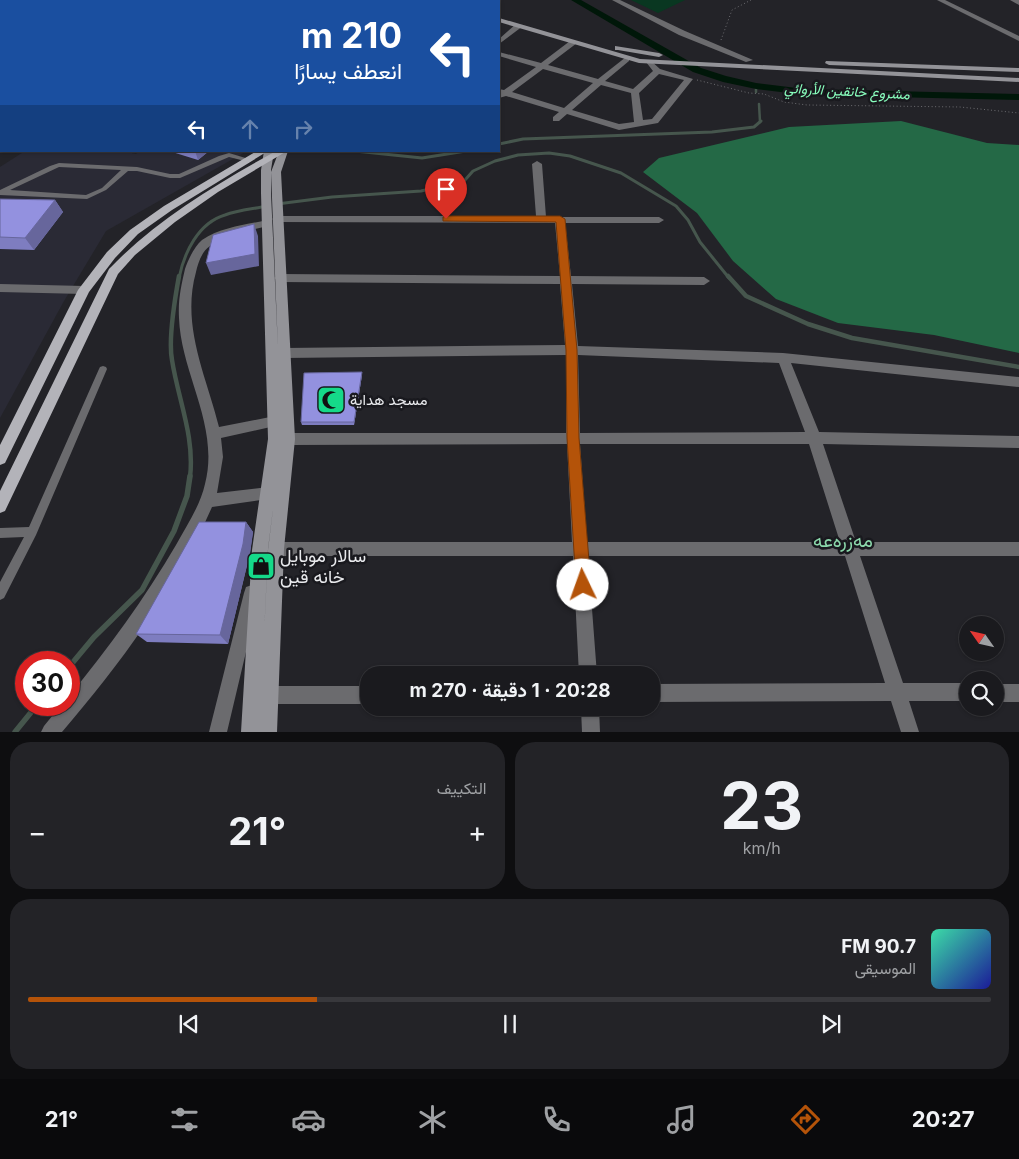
<!DOCTYPE html>
<html lang="ar">
<meta charset="utf-8">
<style>
body{margin:0;font-family:Inter,Vazirmatn,sans-serif;background:#232327;color:#f1f3f6;direction:rtl;height:100vh;display:flex;flex-direction:column;font-size:19px;white-space:nowrap}
*{box-sizing:border-box;margin:0}
p{font-size:16px;color:#9fa1a4}
.icon{flex:none;width:28px;height:28px;fill:none;stroke:currentColor;stroke-width:2;stroke-linecap:round;stroke-linejoin:round}
.map{position:relative;height:732px;overflow:hidden;direction:ltr}
.side{display:flex;flex-direction:column;gap:10px;padding:10px;background:#0e0e10;flex:1}
.side>*{flex:none}
.top-card{position:absolute;left:0px;top:0px;width:500px;height:152px;box-shadow:0 1px 4px #0004,0 0 0 1px #38383c;direction:rtl;background:#1a4fa0;color:#fff;overflow:hidden}
.needle{width:32px;rotate:304deg}
.fabs{position:absolute;left:959px;top:616px;display:grid;gap:10px}
.fabs a{display:grid;place-items:center;width:45px;height:45px;border-radius:50%;background:#1a1a1e;box-shadow:0 1px 4px #0004,0 0 0 1px #38383c;font-size:25px}
.speed{position:absolute;left:15px;top:651px;display:flex;gap:10px;font-size:25px;font-weight:700;text-align:center}
.speed>*{display:grid;place-content:center;width:65px;height:65px;border-radius:50%;background:#1a1a1e;box-shadow:0 1px 4px #0004,0 0 0 1px #38383c;line-height:1}
.speed .limit{border:8px solid #d22;background:#fff;color:#111}
.pin{position:absolute;display:grid;place-items:center;width:42px;height:42px;color:#fff;margin:-51px -21px;border-radius:50% 50% 50% 0;rotate:-45deg;box-shadow:0 0 5px #0007}
.pin .icon{rotate:45deg}
.me{position:absolute;width:55px;margin:-28px;rotate:357deg;stroke-linejoin:round;filter:drop-shadow(0 0 4px #0008)}
.turn{display:flex;align-items:center;gap:18px;height:105px;padding:0 15px;font-size:22px}
.turn .icon{width:65px;height:65px;stroke-width:2.5}
.turn b{display:block;font-size:35px;line-height:42px}
.lanes{display:flex;align-items:center;height:48px;padding:0 15px;background:#0003;justify-content:center;gap:25px;direction:ltr}
.lanes .off{opacity:.35}
.big{font-size:38px;font-weight:700;line-height:1.1}
.side .card{flex:1;display:flex;flex-direction:column;justify-content:center;gap:8px;min-width:0;padding:0 18px;border-radius:20px;background:#232327}
.side .dial{align-items:center;gap:0}
.dial b{font-size:65px;line-height:1}
.song{display:flex;align-items:center;gap:15px}
.cover{width:60px;height:60px;border-radius:8px;background:linear-gradient(135deg,hsl(160 70% 55%),hsl(240 70% 35%))}
.played{height:5px;border-radius:2px;background:linear-gradient(90deg,#b45309 30%,#38383c 30%)}
.keys{display:flex;justify-content:space-around;direction:ltr}
.heat{display:flex;justify-content:space-between;align-items:center;font-size:28px;direction:ltr}
.side .tiles{flex:1;display:grid;gap:10px;grid-template-columns:1fr 1fr}
.card:last-child{grid-column:span 2}
.trip{position:absolute;left:360px;top:666px;width:300px;height:50px;border-radius:20px;background:#1a1a1e;box-shadow:0 1px 4px #0004,0 0 0 1px #38383c;font-weight:700;line-height:50px;text-align:center;direction:rtl}
.dock{display:flex;height:80px;justify-content:space-around;align-items:center;background:#0a0a0c;color:#9fa1a4}
.dock .icon{width:35px;height:35px}
.dock .current{color:#b45309}
.dock b{font-size:22px;color:#f1f3f6}
.map>svg:first-child{display:block}
.built{fill:#2a2a35}
.green{fill:#093721}
.forest{fill:#246946}
.lines{fill:none;stroke-linecap:round;stroke-linejoin:round}
.stream-far3{stroke:#46564d;stroke-width:2.5}
.stream-far2{stroke:#46564d;stroke-width:3}
.stream-far1{stroke:#46564d;stroke-width:4.5}
.stream{stroke:#46564d;stroke-width:5.5}
.canal{fill:#001709;fill-rule:evenodd}
.path{stroke:#6d6d71;stroke-width:1;stroke-dasharray:1 2.5;stroke-linecap:butt}
.service{fill:#6b6b6e;fill-rule:evenodd}
.minor{fill:#6b6b6e;fill-rule:evenodd}
.secondary{fill:#939398;fill-rule:evenodd}
.primary{fill:#b3b3b9;fill-rule:evenodd}
.wall{fill:#7e7dc0}
.shaded-wall{fill:#67669c}
.building{fill:#9391df;stroke:#67669c}
.route{fill:#b45309;stroke:#753606}
.labels{text-anchor:middle;stroke-width:5;stroke-linejoin:round;paint-order:stroke}
.far-water-label{font-size:14px;font-style:italic;fill:#88ffbd;stroke:#19191e}
.poi-label{font-size:15px;fill:#e9eaed;stroke:#19191e;text-anchor:start}
.near-poi-label{font-size:18px;fill:#e9eaed;stroke:#19191e;text-anchor:start}
.near-neighbourhood-label{font-size:19px;fill:#8bd8ab;stroke:#19191e}
</style>
<div class="map">
<svg width="1019" height="732" viewBox="0 0 1019 732">
<rect width="100%" height="100%" fill="#232328"/>
<path class="built" d="M25,151H123L136,154L140,151H247L106,231L64,301L0,418V167Z"/>
<path class="green" d="M631,0H685L658,13Z"/>
<path class="forest" d="M901,121L987,143L1019,145V353L934,335L838,323L776,299L733,261L697,213L643,172L659,158L789,127Z"/>
<g class="lines">
<path class="stream-far3" d="M756,86V92
M759,104L760,122"/>
<path class="stream-far2" d="M499,144L523,139L712,132L754,127L761,121
M355,151L422,158L466,151
M277,204L332,197L421,191L457,183L465,180L473,171L495,161L518,155L549,153L570,156L621,173L676,206L688,220L700,242L729,278
M179,278C184,253 198,223 225,215C238,210 253,209 267,206"/>
<path class="stream-far1" d="M179,276C175,298 168,339 172,360C178,399 195,437 190,477
M728,276L746,296L808,324L852,338L1019,367"/>
<path class="stream" d="M69,667L94,637L142,590L174,531L187,496L190,476
M15,732L37,705"/>
<path class="canal" d="M571,0H581L701,68L726,76L756,83L805,89L1019,94V100L805,95L756,89L723,82L693,72Z"/>
<path class="path" d="M721,40L732,10L751,0
M697,80L749,93L764,94L784,102L807,105L960,107L1019,113"/>
<path class="service" d="M229,153L252,160L249,162L229,157L180,178H170L137,171H128L106,190L87,199L0,195V190L50,166L59,163L137,167L170,174H179L219,156ZM59,167L121,170L102,188L86,195L10,190Z
M103,366L106,367L107,369L36,535L4,598L0,600V582L24,537L0,538V528L29,527L99,369L100,367Z"/>
<path class="minor" d="M0,0H7L1,3Z
M612,0H620L685,31L753,60L746,62L679,35Z
M937,0H945L1019,36V41Z
M1010,0H1019V5Z
M0,11H1V16H0Z
M516,24L523,26L499,44V39Z
M570,41L577,43L548,65L598,79L626,57H629V61L605,81L633,89L653,71L646,62L650,60L660,69L693,79L658,123L619,130L567,114L559,121H553V117L559,112L506,96L499,98V89L504,90L536,67L499,56V52L541,63ZM543,69L593,83L564,108L512,92ZM659,74L684,80L652,119L643,120L639,93ZM601,85L631,93L634,122L619,124L572,110Z
M0,64H1V68H0Z
M537,161L542,164L546,217H659L664,220L659,223H565L571,276L704,277L710,281L704,285L572,284L578,346L783,353L1019,377V387L791,363L819,432L1019,436V448L823,444L856,542H1019V556H860L903,683H968V701H909L919,732H901L891,701L651,702V684L885,683L845,556H588L597,675H579L573,556H276L271,554L268,549L271,544L276,542H572L567,444L288,445L283,443L281,439L283,435L288,433H566V355L284,358L280,356L278,353L280,350L284,348L565,345L560,284L280,282L274,278L280,274L560,276L555,223L277,222L272,219L277,216H536L532,164ZM578,355L779,363L805,432L580,433ZM580,444H809L840,542H587Z
M267,220L271,221L272,223L271,225C251,231 227,233 210,246C202,251 198,263 196,272C181,326 206,375 219,427L275,416L280,417L282,421L280,425L275,426L221,438L223,457L217,493L268,487L273,488L275,493L273,498L268,499L212,507C176,589 120,664 62,732H41L44,726L61,705H69V696C108,649 145,598 176,545C187,525 200,506 205,484C220,426 181,374 179,318C178,300 181,286 185,269C188,260 194,247 202,240C221,227 246,225 267,220Z
M0,284L84,286L90,290L84,294L0,292Z
M252,585L258,587L260,593L227,732H209L244,593L246,587Z
M995,684H1019V702H995Z
M269,686H369V704H269L263,701L260,695L263,689Z
M581,708H599L600,732H582Z"/>
<path class="secondary" d="M456,0H465V1H456Z
M499,18L640,59L1019,78V82L639,63L499,22Z
M615,46L659,53L663,55L659,57L618,50H615Z
M826,61L1019,68V72L829,65L825,63Z
M264,151H274L271,170V193L278,350L271,172L279,151H288L281,172L295,439L284,549L277,732H241L252,550L268,439L261,193V170ZM274,501L268,549L262,680L268,550Z"/>
<path class="primary" d="M404,0H413V1H404Z
M257,151H268L172,210L138,234L115,258L89,292L5,463L0,465V445L78,290L107,252L130,230L164,206Z
M276,151H287L218,192L175,222L135,255L118,274L5,511L0,513V491L109,269C157,219 215,185 276,151Z"/>
</g>
<path class="wall" d="M169,151H209L198,160Z
M0,199L55,200L63,212L34,250L0,249Z
M362,375L354,425H302L301,422Z
M246,522L253,532L250,553L228,644L147,642L136,634Z"/>
<path class="shaded-wall" d="M195,151H209L198,160Z
M55,200L63,212L34,250L25,238Z
M254,224L258,236L259,266L211,275L206,263Z
M362,372V375L354,425V422Z
M246,522L253,532L250,553L228,644L220,635Z"/>
<path class="building" d="M361,0H376L377,1H362Z
M0,199L55,200L25,238L0,237Z
M254,224L255,254L206,263L213,235Z
M362,372L354,422H301L304,373Z
M199,522H246L243,544L220,635L136,634Z"/>
<path class="route" d="M446,216H560L565,219L577,350L579,438L591,585L588,590L583,592L578,590L576,585L567,438L566,350L556,222L443,221V217Z"/>
<defs>
<symbol id="mosque-square" viewBox="-11 -11 22 22"><rect x="-9" y="-9" width="18" height="18" rx="4" fill="#15d989" stroke="#19191e"/><path d="M3.5-4.9A6 6 0 1 0 3.5 4.9A5 5 0 1 1 3.5-4.9Z" fill="#111"/></symbol>
<symbol id="shop-square" viewBox="-11 -11 22 22"><rect x="-9" y="-9" width="18" height="18" rx="4" fill="#15d989" stroke="#19191e"/><path d="M-5-2.5h2.3a2.7 3.5 0 0 1 5.4 0H5L5.5 6h-11ZM-1.5-2.5h3a1.5 2.3 0 0 0-3 0Z" fill="#111"/></symbol>
</defs>
<g fill-rule="evenodd">
<use href="#mosque-square" x="315" y="384" width="32" height="32"/>
<use href="#shop-square" x="245" y="550" width="32" height="32"/>
</g>
<g class="labels">
<g class="far-water-label">
<text transform="translate(847 91) rotate(3)" y="5">مشروع خانقين الأروائي</text>
</g>
<g class="poi-label">
<text x="350" y="405">مسجد هداية</text>
</g>
<g class="near-poi-label">
<text x="280" y="562">سالار موبايل<tspan x="280" dy="21">خانه قين</tspan></text>
</g>
<g class="near-neighbourhood-label">
<text x="843" y="547">مەزرەعە</text>
</g>
</g>
</svg>
<div class="fabs">
<a><svg class="needle" viewBox="-14 -14 28 28"><path d="M0-13l5 13h-10z" fill="#e53935"/><path d="M0 13l5-13h-10z" fill="#9fa1a4"/></svg></a>
<a><svg class="icon" aria-label="search" viewBox="0 0 24 24"><circle cx="10" cy="10" r="6"/><path d="M15 15l6 6"/></svg></a>
</div>
<div class="speed"><div class="limit">30</div></div>
<div class="pin" style="left:446px;top:219px;background:#d93025"><svg class="icon" aria-label="arrive" viewBox="0 0 24 24"><path d="M6 21V4h12l-3 4 3 4H6"/></svg></div>
<svg class="me" style="left:583px;top:585px" viewBox="-20 -20 40 40"><circle r="19" fill="#fff"/><path d="M0-13L10 11 0 6-10 11z" fill="#b45309"/></svg>
<div class="trip">20:28 · 1 دقيقة · 270 m</div>
<div class="top-card">
<div class="turn"><svg class="icon" aria-label="left" viewBox="0 0 24 24"><path d="M17 20v-9H6M10 6l-5 5 5 5"/></svg><div><b>210 m</b>انعطف يسارًا</div></div>
<div class="lanes"><svg class="icon" aria-label="left" viewBox="0 0 24 24"><path d="M17 20v-9H6M10 6l-5 5 5 5"/></svg><svg class="icon off" aria-label="ahead" viewBox="0 0 24 24"><path d="M12 20V5M6 11l6-6 6 6"/></svg><svg class="icon off" aria-label="right" viewBox="0 0 24 24"><path d="M7 20v-9h11M14 6l5 5-5 5"/></svg></div>
</div>
</div>
<section class="side">
<div class="tiles">
<div class="card dial"><b>23</b><p>km/h</p></div>
<div class="card"><p>التكييف</p>
<div class="heat"><a>−</a><b class="big">21°</b><a>+</a></div>
</div>
<div class="card">
<div class="song"><i class="cover"></i><div><b>90.7 FM</b><p>الموسيقى</p></div></div>
<div class="played"></div>
<div class="keys"><svg class="icon" aria-label="previous" viewBox="0 0 24 24"><path d="M18 5L8 12l10 7zM5 5v14"/></svg><svg class="icon" aria-label="pause" viewBox="0 0 24 24"><path d="M8 5v14M16 5v14"/></svg><svg class="icon" aria-label="next" viewBox="0 0 24 24"><path d="M6 5l10 7-10 7zM19 5v14"/></svg></div>
</div>
</div>
</section>
<nav class="dock">
<b>20:27</b>
<svg class="icon current" aria-label="directions" viewBox="0 0 24 24"><path d="M12 3l9 9-9 9-9-9zM9 14v-3h6M13 9l2 2-2 2"/></svg>
<svg class="icon" aria-label="music" viewBox="0 0 24 24"><path d="M9 18V5l10-2v13"/><circle cx="6" cy="18" r="3"/><circle cx="16" cy="16" r="3"/></svg>
<svg class="icon" aria-label="phone" viewBox="0 0 24 24"><path d="M5 4h4l2 5-3 2q2 4 5 5l2-3 5 2v4C11 20 4 13 5 4z"/></svg>
<svg class="icon" aria-label="climate" viewBox="0 0 24 24"><path d="M12 3v18M4 7l16 10M4 17L20 7"/></svg>
<svg class="icon" aria-label="car" viewBox="0 0 24 24"><path d="M5 17H2v-5l4-1 3-4h7l3 4 3 1v5h-3M9 17h6M6 11h13"/><circle cx="7" cy="17" r="2"/><circle cx="17" cy="17" r="2"/></svg>
<svg class="icon" aria-label="filters" viewBox="0 0 24 24"><path d="M4 7h16M4 17h16"/><circle cx="9" cy="7" r="2"/><circle cx="15" cy="17" r="2"/></svg>
<b>21°</b>
</nav>
